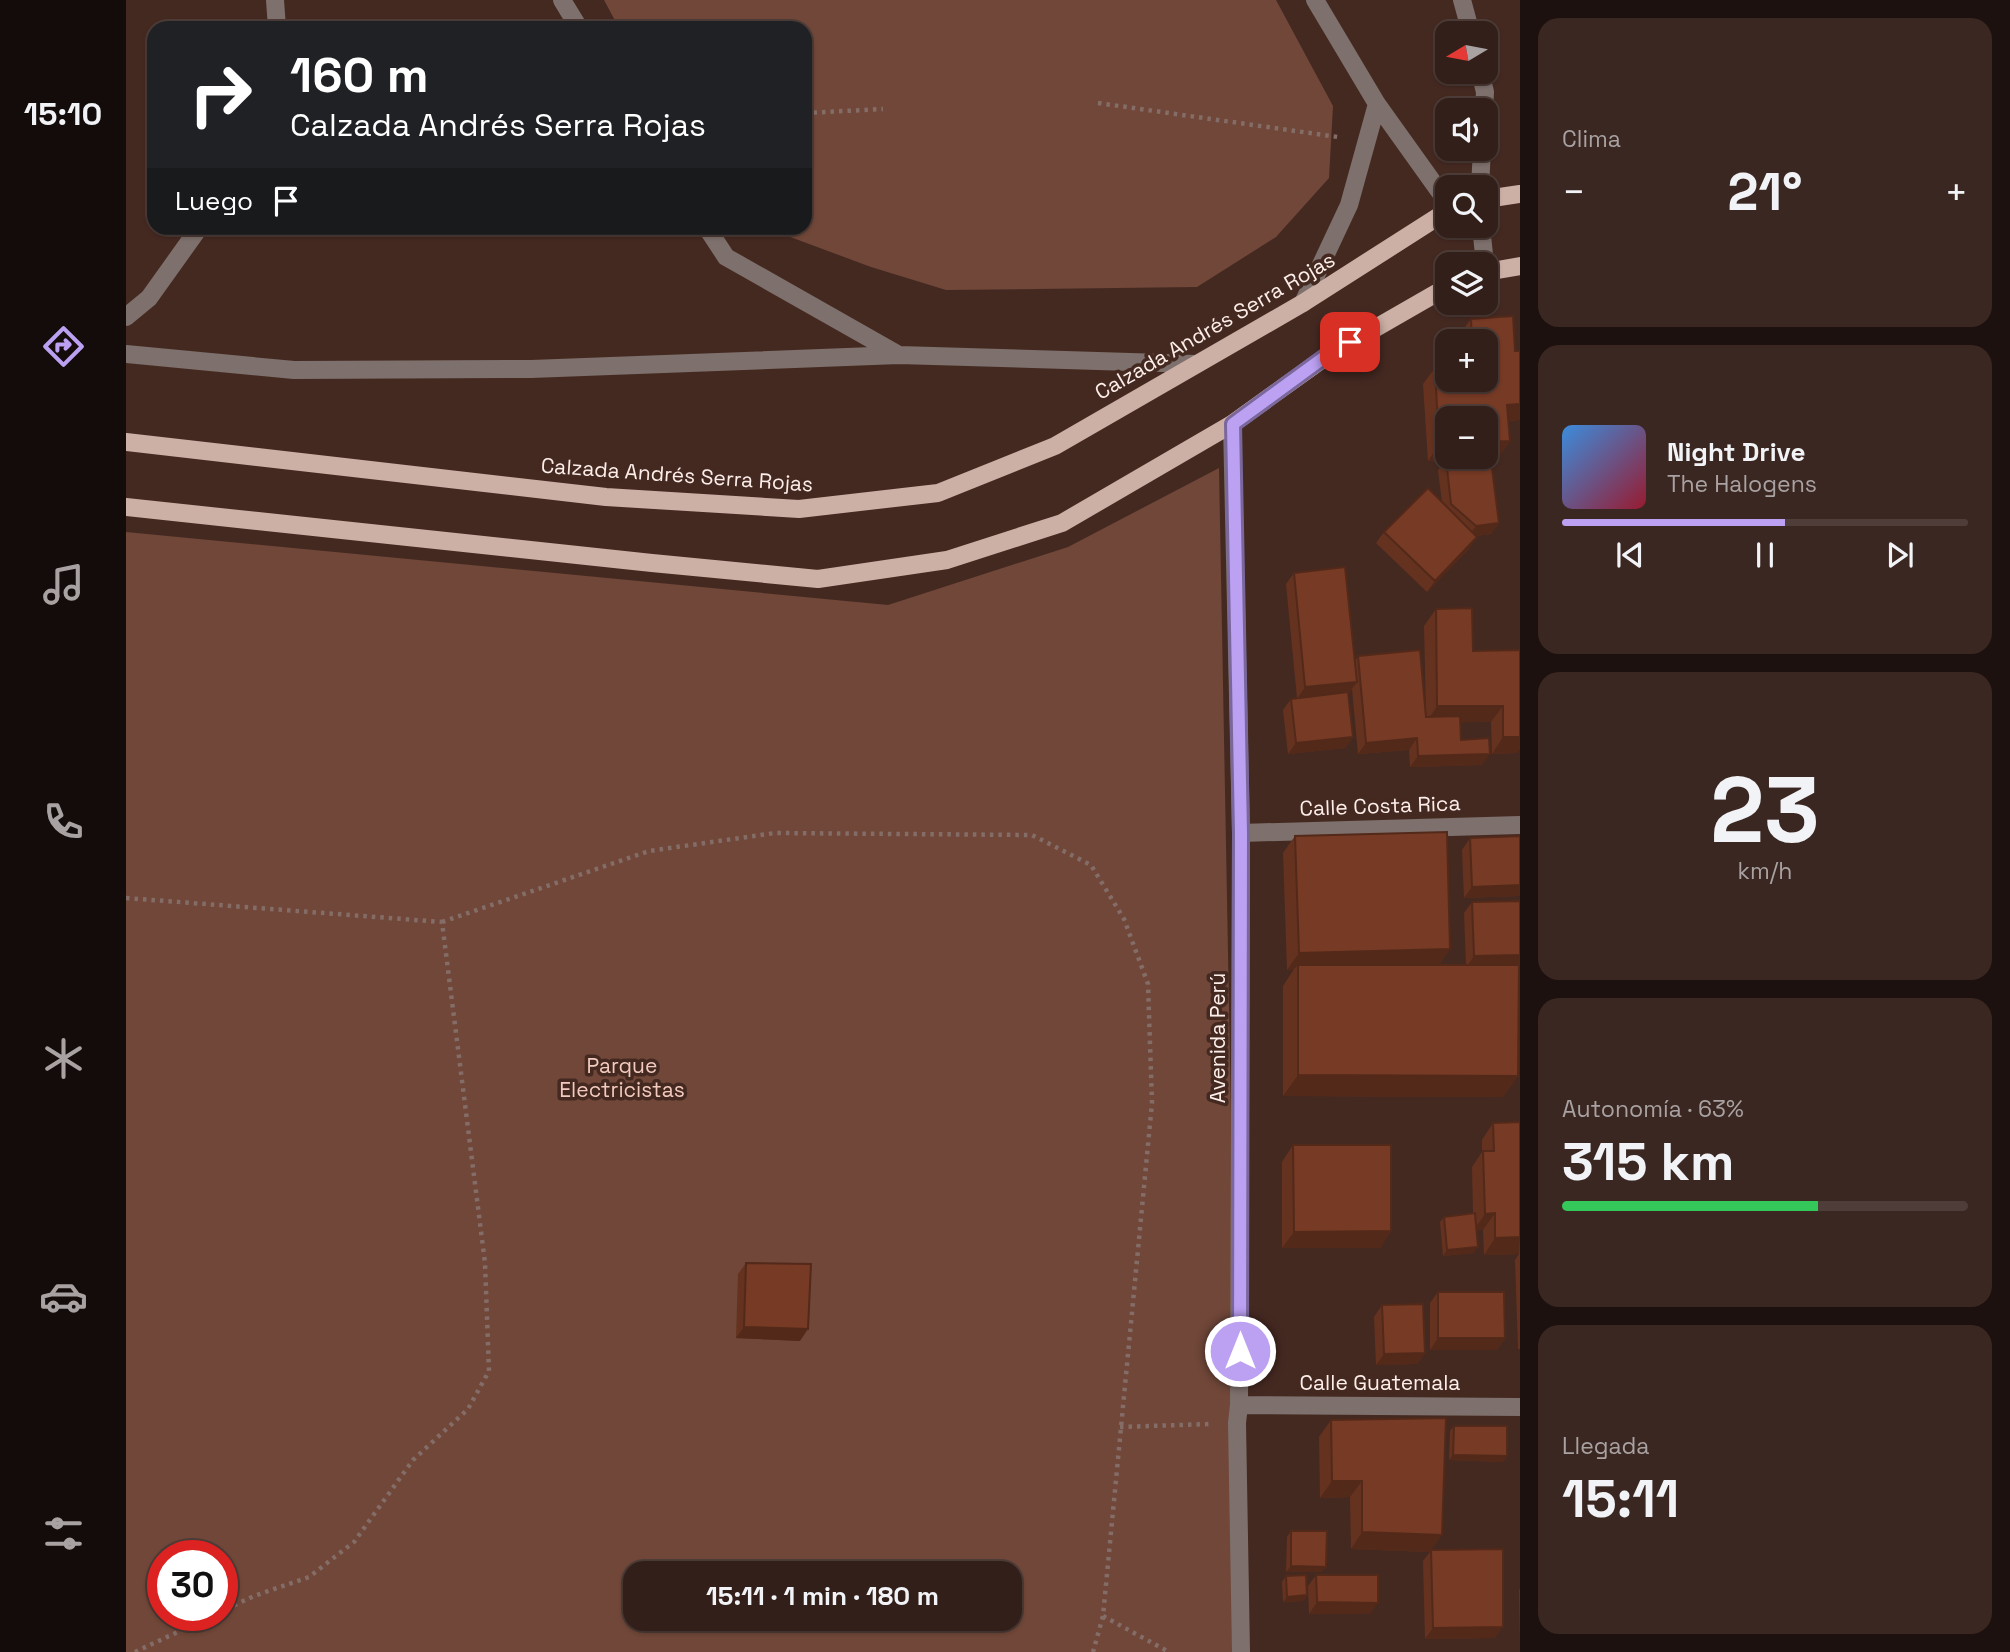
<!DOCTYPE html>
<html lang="es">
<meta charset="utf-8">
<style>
body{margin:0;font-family:"Space Grotesk",sans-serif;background:#3b2722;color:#f1f3f6;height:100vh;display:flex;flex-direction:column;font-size:26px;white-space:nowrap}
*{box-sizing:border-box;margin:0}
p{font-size:23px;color:#a9a2a2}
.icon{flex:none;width:38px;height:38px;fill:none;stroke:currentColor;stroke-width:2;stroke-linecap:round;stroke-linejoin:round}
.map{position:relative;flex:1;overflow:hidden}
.details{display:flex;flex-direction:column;gap:18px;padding:18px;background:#1c110e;width:490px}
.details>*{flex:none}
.hud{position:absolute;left:21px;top:21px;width:665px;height:214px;border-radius:21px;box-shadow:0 2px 5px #0004,0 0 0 2px #4e3d38;background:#202124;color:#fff;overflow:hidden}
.needle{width:46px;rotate:260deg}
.fabs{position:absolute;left:1309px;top:21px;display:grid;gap:14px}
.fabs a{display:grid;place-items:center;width:63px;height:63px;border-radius:14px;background:#331f19;box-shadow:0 2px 5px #0004,0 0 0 2px #4e3d38;font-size:35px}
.speed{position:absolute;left:21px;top:1540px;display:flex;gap:14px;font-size:35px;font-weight:700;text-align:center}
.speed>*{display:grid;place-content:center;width:91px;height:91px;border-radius:50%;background:#331f19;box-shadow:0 2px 5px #0004,0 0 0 2px #4e3d38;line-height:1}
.speed .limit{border:10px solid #d22;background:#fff;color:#111}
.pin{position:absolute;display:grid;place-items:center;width:60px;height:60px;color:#fff;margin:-30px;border-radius:14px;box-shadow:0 4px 10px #0006}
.me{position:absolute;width:77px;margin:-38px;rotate:0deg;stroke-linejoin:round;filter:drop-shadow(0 0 5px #0008)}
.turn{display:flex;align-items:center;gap:24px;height:147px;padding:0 28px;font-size:32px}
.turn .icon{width:91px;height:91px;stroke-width:2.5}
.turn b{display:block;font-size:49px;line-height:60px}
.then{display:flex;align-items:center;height:66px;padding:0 28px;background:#0003;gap:14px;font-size:26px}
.big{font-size:52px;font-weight:800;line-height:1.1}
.details .widget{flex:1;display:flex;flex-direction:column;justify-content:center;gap:10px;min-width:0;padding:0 24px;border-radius:21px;background:#3b2722}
.details .dial{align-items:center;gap:0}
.dial b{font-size:91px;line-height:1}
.song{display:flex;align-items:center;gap:21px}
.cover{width:84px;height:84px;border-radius:10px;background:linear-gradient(135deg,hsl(210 70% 55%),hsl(350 70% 35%))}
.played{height:7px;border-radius:4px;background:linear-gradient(90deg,#bca0f2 55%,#4e3d38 55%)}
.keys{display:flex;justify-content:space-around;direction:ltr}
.heat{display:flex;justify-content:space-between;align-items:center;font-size:38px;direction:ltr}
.charge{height:10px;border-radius:5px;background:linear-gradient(90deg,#34c759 63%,#4e3d38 0)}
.trip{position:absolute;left:497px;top:1561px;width:399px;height:70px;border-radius:21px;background:#331f19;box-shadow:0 2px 5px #0004,0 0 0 2px #4e3d38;font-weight:800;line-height:70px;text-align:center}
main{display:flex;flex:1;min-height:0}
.tab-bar{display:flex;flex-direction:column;width:126px;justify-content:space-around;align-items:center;background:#140c0a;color:#a9a2a2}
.tab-bar .icon{width:49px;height:49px}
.tab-bar .on{color:#bca0f2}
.tab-bar b{font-size:32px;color:#f1f3f6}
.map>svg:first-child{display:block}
.green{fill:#704739;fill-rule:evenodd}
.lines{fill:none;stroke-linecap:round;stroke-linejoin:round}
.path{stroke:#846d67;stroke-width:4.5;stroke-dasharray:3.5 5;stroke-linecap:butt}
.minor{stroke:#7e706c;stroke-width:18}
.major{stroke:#ccafa5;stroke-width:18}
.wall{fill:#653220}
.shaded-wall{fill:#53291a}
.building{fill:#763a25;stroke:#53291a;stroke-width:2}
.route-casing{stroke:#7a689d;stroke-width:18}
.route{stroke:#bca0f2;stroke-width:12}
.labels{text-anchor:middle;stroke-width:7;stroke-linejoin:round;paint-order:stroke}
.street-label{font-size:21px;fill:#fdeeea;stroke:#442921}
.park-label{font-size:21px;fill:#f3cbbe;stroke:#442921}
</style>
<main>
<nav class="tab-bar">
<b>15:10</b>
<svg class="icon on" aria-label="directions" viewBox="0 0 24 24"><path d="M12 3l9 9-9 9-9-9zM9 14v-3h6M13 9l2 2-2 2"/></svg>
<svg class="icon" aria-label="music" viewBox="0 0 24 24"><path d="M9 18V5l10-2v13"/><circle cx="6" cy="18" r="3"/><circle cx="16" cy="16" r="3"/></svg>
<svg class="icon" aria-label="phone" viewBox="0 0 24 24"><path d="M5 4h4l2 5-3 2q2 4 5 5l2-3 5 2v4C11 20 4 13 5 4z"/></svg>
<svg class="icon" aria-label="climate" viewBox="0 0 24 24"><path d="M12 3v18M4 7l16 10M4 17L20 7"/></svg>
<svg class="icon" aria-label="car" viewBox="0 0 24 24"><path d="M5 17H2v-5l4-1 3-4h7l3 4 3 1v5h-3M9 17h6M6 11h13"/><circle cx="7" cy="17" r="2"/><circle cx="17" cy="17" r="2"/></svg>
<svg class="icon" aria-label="filters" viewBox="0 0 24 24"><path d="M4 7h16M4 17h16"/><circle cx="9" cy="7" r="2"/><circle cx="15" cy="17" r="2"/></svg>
</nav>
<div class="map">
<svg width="1394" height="1652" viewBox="0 0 1394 1652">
<rect width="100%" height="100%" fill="#442921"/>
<path class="green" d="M478,0H1150L1207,106L1203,178L1150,237L1071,287L820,290L745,267L640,228H679V28H493Z
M1093,468L1115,1652H0V532L762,605L942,547ZM37,1556H96V1615H37ZM509,1573H884V1619H509Z"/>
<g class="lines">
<path class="path" d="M972,103L1212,137
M679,113L757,109
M0,898L316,922L359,1263L363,1371L342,1409L287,1460L228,1542L183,1577L128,1596L96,1611
M316,922L523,851L649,833L906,835L965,865L998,919L1022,984L1026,1103L977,1616L967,1652
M994,1427L1084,1424
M977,1616L1043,1652
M9,1652L88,1615"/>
<path class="minor" d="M149,0L151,28
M436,0L453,28
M1189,0L1251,104L1321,202
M1336,0L1345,33
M1354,72L1359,92L1358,110
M1354,187L1356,149
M1355,226L1359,264
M581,228L600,257L773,355
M1177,303L1223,205L1251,104
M0,317L23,298L73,228
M0,354L168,370L405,369L773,355L1070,364
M1106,424L1115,833L1113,1405L1111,1423L1115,1652
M1115,833L1394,825
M1113,1405L1394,1407"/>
<path class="major" d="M1360,199L1394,194
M1360,272L1394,266
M0,442L480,497L673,509L812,493L929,446L1177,303L1321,211
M0,507L526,563L692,579L821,560L936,523L1106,424L1201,356L1321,287"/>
</g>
<path class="wall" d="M1345,319L1389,351H1394V420L1382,421L1384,441L1372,458H1365L1373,523L1365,534L1350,536L1343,549L1301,592L1250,543L1258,532L1316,502L1312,470L1319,460L1302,461L1297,384L1309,368L1360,380V341H1333V335Z
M1168,573L1229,661L1232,656L1300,712L1298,626L1310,609L1347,651L1394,650V749L1391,753L1366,754L1365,722H1334L1335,740L1356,765L1284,767L1283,750L1232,754L1226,689L1222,693L1227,737L1219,748L1162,754L1157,710L1165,699L1171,698L1160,584Z
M1169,836L1324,949L1313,965H1340L1338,913L1346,902L1393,966L1392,1076L1377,1097L1157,1096V986L1168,969L1161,970L1157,853Z
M1394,836V896L1338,898L1336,850L1344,838Z
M1394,1122V1349H1392L1389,1260L1393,1254L1358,1255L1357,1230H1351L1348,1253L1317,1256L1314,1222L1318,1217L1347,1213L1346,1167L1356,1152V1140L1367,1123Z
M1167,1145L1265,1231L1254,1248H1156V1162Z
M620,1263L674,1341L610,1338L612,1274Z
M1312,1292L1379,1338L1371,1350H1304V1303Z
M1256,1305L1299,1353L1291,1364L1250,1365L1248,1317Z
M1205,1420L1306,1550L1369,1638L1299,1639L1297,1561L1304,1552L1225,1549L1224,1497L1194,1498L1193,1437Z
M1328,1426L1381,1456L1377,1462L1323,1460L1324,1431Z
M1165,1531L1196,1572H1160L1161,1537Z
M1190,1575L1244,1614H1183L1182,1586Z
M1160,1576L1181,1595L1177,1601L1157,1602L1156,1582Z
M1394,1589V1644L1393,1590Z"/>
<path class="shaded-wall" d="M1394,404V420L1370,422L1381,405Z
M1384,441L1372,458L1320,460V459L1319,460L1302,461L1313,445L1321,444V457H1360V442Z
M1373,523L1365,534L1342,537L1350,526Z
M1351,537L1343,549L1301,592L1309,581Z
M1231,682L1223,693L1171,699L1179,687Z
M1311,706H1377L1365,722L1300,723Z
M1227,737L1219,748L1162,754L1170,743Z
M1377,737H1394V749L1391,753L1366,754Z
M1291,738L1283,750L1232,754L1240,743Z
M1364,754L1356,765L1284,767L1292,756Z
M1394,885V896L1338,898L1346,887Z
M1324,949L1313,965H1172L1168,969L1161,970L1173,953Z
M1394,955V966L1340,968L1348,956Z
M1172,1075L1392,1076L1377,1097L1157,1096Z
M1369,1213L1357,1230H1348L1359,1214Z
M1265,1231L1254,1248H1156L1168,1232Z
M1394,1237L1393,1254L1358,1255L1369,1238Z
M1352,1247L1348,1253L1317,1256L1321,1250Z
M618,1327L682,1329L674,1341L610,1338Z
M1312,1338H1379L1371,1350H1304Z
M1299,1353L1291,1364L1250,1365L1258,1354Z
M1327,1455L1381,1456L1377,1462L1323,1460Z
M1206,1481H1236L1224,1497L1194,1498Z
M1236,1532L1316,1535L1304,1552L1225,1549Z
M1165,1566L1200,1567L1196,1572H1160Z
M1181,1595L1177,1601L1157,1602L1161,1597Z
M1191,1602L1252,1603L1244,1614H1183Z
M1377,1627L1369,1638L1299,1639L1307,1628Z"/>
<path class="building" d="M1387,316L1389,351H1394V404L1381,405L1384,441L1360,442V418H1321V444L1313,445L1309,368L1321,367V380H1360V341H1346L1345,319Z
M1364,453L1373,523L1350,526L1325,504L1320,459L1336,457H1360V454Z
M1302,488L1351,537L1309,581L1258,532Z
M1219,567L1231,682L1179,687L1168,573Z
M1346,608L1347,651L1394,650V737H1377V706H1311L1310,609Z
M1294,650L1300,717L1334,716L1335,740L1363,738L1364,754L1292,756L1291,738L1240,743L1232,656Z
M1222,692L1227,737L1170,743L1165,699Z
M1321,832L1324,949L1173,953L1169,836Z
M1394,836V885L1346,887L1344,838Z
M1394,901V955L1348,956L1346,902Z
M1172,965H1393L1392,1076L1172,1075Z
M1394,1122V1237L1369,1238V1213L1359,1214L1357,1151H1368L1367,1123Z
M1167,1145H1265V1231L1168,1232Z
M1349,1213L1352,1247L1321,1250L1318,1217Z
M620,1263L685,1264L682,1329L618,1327Z
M1312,1292H1378L1379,1338H1312Z
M1297,1304L1299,1353L1258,1354L1256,1305Z
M1320,1418L1316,1535L1236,1532V1481H1206L1205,1420Z
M1328,1426H1381V1456L1327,1455Z
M1165,1531H1201L1200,1567L1165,1566Z
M1377,1549V1627L1307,1628L1305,1550Z
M1180,1575L1181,1595L1161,1597L1160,1576Z
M1190,1575H1252V1603L1191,1602Z"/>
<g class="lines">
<defs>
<path id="route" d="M1114,1351L1115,833L1107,424L1200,356L1224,342"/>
</defs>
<use href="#route" class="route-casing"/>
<use href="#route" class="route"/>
</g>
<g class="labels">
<g class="street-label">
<text transform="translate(1089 326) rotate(-30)" y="7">Calzada Andrés Serra Rojas</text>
<text transform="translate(551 475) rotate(4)" y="7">Calzada Andrés Serra Rojas</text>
<text transform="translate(1254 806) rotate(-2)" y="7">Calle Costa Rica</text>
<text transform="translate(1092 1038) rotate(-90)" y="7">Avenida Perú</text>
<text x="1254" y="1390">Calle Guatemala</text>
</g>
<g class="park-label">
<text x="496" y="1073">Parque<tspan x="496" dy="24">Electricistas</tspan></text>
</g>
</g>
</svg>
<div class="fabs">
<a><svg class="needle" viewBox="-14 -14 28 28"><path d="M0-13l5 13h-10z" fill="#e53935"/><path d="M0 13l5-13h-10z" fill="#a9a2a2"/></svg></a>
<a><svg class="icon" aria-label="sound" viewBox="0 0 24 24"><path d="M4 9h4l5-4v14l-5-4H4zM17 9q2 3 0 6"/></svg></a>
<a><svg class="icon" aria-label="search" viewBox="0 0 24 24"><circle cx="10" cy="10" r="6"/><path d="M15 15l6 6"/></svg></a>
<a><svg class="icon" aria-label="layers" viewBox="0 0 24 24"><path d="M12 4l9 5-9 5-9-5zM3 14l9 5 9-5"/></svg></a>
<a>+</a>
<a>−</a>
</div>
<div class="speed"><div class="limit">30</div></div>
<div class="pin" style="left:1224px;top:342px;background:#d93025"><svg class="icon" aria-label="arrive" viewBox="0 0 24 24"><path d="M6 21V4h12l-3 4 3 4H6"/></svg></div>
<svg class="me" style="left:1114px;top:1351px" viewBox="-20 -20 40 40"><circle r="17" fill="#bca0f2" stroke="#fff" stroke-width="3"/><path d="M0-11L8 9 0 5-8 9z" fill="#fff"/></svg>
<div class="trip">15:11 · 1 min · 180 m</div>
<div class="hud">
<div class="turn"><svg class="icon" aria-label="right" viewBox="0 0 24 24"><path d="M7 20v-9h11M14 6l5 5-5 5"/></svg><div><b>160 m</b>Calzada Andrés Serra Rojas</div></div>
<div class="then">Luego<svg class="icon" aria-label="arrive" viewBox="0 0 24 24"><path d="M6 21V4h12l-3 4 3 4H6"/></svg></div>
</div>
</div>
<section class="details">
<div class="widget"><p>Clima</p>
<div class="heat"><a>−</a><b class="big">21°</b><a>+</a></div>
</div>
<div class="widget">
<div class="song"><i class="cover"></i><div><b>Night Drive</b><p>The Halogens</p></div></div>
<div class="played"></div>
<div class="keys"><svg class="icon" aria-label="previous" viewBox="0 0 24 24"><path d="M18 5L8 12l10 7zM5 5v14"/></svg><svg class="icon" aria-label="pause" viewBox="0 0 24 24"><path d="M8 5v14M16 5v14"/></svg><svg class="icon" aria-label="next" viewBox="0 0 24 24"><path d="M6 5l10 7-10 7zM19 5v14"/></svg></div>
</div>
<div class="widget dial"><b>23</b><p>km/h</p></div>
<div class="widget"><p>Autonomía · 63%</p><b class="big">315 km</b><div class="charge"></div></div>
<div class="widget"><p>Llegada</p><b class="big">15:11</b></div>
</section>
</main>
